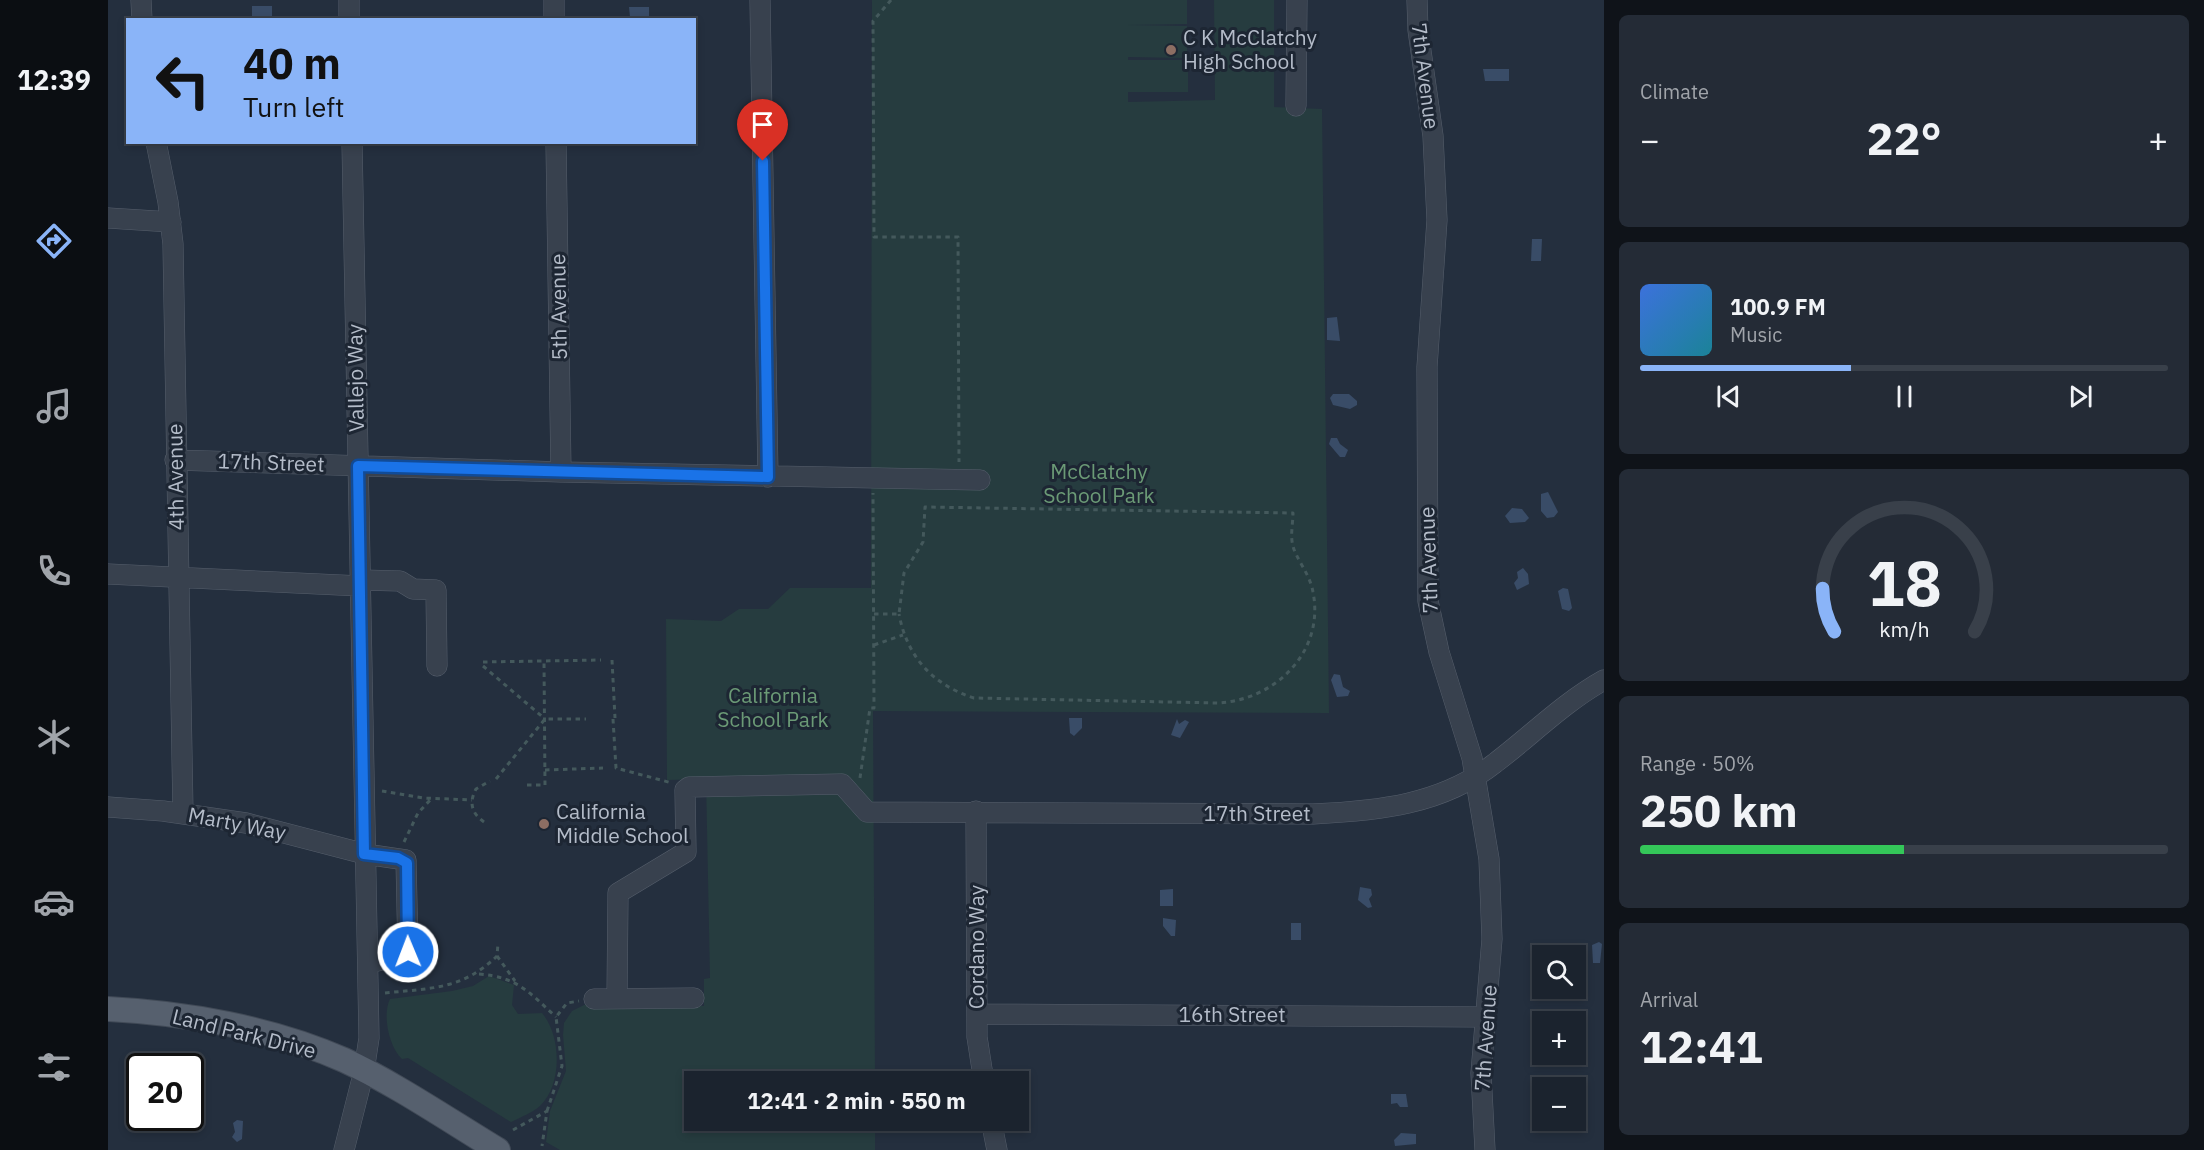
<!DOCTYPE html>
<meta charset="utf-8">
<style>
body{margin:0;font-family:"IBM Plex Sans",sans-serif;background:#242b36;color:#f1f3f6;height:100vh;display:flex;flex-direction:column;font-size:22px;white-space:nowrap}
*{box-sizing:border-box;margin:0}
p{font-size:20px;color:#a0a4aa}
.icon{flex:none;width:33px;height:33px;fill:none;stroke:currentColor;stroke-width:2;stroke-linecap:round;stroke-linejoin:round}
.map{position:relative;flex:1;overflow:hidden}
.panel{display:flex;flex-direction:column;gap:15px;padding:15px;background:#0f1319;width:600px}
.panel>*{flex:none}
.hud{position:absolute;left:18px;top:18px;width:570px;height:126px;border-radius:0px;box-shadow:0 3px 9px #0003,0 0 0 2px #39404a;background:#8ab4f8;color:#111;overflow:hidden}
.controls{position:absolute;left:1424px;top:945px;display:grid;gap:12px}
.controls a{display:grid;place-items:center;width:54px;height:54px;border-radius:0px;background:#1b232e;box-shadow:0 3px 9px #0003,0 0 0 2px #39404a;font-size:30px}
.speed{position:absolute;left:18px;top:1053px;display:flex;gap:12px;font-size:30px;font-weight:700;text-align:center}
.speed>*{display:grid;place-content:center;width:78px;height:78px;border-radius:50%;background:#1b232e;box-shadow:0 3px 9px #0003,0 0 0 2px #39404a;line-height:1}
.speed .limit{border:3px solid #111;border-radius:9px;background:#fff;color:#111}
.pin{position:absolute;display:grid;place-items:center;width:51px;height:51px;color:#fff;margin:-62px -26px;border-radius:50% 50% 50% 0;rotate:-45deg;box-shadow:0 0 6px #0007}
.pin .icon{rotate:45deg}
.me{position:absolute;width:66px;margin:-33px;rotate:359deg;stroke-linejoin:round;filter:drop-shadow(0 0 4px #0008)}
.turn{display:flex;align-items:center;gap:21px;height:126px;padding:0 18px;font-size:27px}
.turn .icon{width:78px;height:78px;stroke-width:2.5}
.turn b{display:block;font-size:42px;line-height:51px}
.big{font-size:45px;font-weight:800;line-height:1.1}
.panel .widget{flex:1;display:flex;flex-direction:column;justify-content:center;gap:9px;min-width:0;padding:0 21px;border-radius:9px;background:#242b36}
.panel .dial{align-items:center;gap:0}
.dial svg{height:156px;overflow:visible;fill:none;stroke:#39404a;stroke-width:7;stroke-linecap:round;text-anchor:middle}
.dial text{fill:#f1f3f6;stroke:none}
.song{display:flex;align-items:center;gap:18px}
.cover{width:72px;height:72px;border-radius:9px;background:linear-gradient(135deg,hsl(220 70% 55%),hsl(190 70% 35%))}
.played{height:6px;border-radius:3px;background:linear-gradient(90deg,#8ab4f8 40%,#39404a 40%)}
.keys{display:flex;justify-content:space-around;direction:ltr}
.heat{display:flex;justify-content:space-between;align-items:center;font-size:33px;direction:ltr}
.charge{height:9px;border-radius:4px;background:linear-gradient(90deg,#34c759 50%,#39404a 0)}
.trip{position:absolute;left:576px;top:1071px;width:345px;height:60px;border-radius:0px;background:#1b232e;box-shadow:0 3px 9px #0003,0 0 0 2px #39404a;font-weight:800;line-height:60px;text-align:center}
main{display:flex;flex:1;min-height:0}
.tab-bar{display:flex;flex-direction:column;width:108px;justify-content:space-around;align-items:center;background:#0b0e12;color:#a0a4aa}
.tab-bar .icon{width:42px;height:42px}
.tab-bar .active{color:#8ab4f8}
.tab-bar b{font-size:27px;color:#f1f3f6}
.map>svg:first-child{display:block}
.green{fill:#263c3f}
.water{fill:#394c67}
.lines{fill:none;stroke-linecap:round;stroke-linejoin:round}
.minor-casing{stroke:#565f6c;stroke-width:21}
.major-casing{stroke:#414a57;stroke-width:26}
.path{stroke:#44595c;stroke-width:3;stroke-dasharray:4.5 4.5;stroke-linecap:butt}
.minor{stroke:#38414e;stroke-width:20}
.major{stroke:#56606e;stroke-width:24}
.route-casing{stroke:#114b97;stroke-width:15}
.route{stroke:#1a73e8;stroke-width:10}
.education-dot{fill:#8d6e63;stroke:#1d2633;stroke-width:2}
.labels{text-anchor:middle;stroke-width:6;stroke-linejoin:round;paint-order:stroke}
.poi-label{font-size:21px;fill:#b4bcc9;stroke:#1d2633;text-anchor:start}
.street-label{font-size:21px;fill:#b4bcc9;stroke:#1d2633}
.park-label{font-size:21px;fill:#6b9a76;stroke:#1d2633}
</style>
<main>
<nav class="tab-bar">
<b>12:39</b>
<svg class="icon active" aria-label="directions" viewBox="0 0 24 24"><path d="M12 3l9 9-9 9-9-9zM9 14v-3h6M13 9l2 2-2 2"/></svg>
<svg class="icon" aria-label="music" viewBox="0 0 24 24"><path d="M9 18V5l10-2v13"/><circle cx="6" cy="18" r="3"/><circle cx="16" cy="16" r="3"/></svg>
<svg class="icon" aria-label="phone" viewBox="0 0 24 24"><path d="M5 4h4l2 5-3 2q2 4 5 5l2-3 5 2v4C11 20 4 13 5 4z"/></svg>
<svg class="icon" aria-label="climate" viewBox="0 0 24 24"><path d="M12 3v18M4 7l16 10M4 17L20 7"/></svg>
<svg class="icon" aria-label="car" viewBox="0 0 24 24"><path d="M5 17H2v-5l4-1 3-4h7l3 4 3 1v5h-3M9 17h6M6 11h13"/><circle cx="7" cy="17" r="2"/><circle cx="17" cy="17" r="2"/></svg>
<svg class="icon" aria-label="filters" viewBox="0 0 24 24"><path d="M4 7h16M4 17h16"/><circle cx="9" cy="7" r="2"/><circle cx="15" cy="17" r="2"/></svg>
</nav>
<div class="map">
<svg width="1496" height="1150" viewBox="0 0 1496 1150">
<rect width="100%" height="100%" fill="#242f3e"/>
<path class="green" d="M764,0H1079V24L1020,25L1079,26V58L1020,57V60H1080V92H1020V102L1107,100L1106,0H1166V107L1214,109L1221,713L765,711L767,1081L586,1082V1120L767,1121V1150H452L438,1142L442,1111L458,1071L455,1035L456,1023L464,1011L476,1005L487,1004L596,1006V979L602,978L598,779L559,780L558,619L613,621L631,609H660L682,588H763Z
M381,976L406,985L404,1005L410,1014L434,1013C453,1035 455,1084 432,1106C424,1113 413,1117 403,1122L300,1058L294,1059C281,1047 274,1015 282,999L344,991L365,986Z"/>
<path class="water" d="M144,6H164V16H157V19L144,16Z
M521,7H541V17H522Z
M1375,69H1401V81H1377Z
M1424,239H1434L1433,261H1423Z
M1229,317L1232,341L1219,340V318Z
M1225,394H1241L1249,401V405L1242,409L1225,405L1222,398Z
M1223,438H1229L1232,444L1240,450L1237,457H1232L1221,444Z
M1440,492L1450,512L1446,517L1439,518L1433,511V494Z
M1404,508L1414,509L1421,518L1417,522L1402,523L1397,516Z
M1415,568L1420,574L1421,584L1409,590L1406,583L1410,578L1409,572Z
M1455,588L1460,589L1464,608L1461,611L1454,609L1450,591Z
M1226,674L1232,675L1235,687L1242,691L1240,696L1229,697L1223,680Z
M961,718H974V728L966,736L962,733Z
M1069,719L1071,724L1077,720L1081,722L1072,738L1063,735Z
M1252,887L1263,889L1264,895L1261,899L1264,907L1260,908L1250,900Z
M1065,889V906H1052V890Z
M1055,918L1068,920L1067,936H1063L1055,926Z
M1183,923H1193V940H1183Z
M1491,942L1494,944L1492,963H1485L1484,945Z
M1283,1094H1298L1300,1107H1292L1289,1103L1283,1104Z
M129,1120L135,1121L134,1139L129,1142L124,1137L127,1132L125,1123Z
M1293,1133L1308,1134V1144L1287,1146L1286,1140Z"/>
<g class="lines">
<defs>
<path id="minor" d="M33,0L34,20
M241,0V20
M446,0V20
M652,0L660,477
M1309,0L1310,30L1325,136L1329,220L1319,367L1320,601L1331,652L1364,758L1381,859L1384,939L1373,1073L1377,1150
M1188,106L1189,0
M48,142L60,202L65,244L75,813
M448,142L453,472
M0,218L63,222
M67,460L453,472L872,480
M0,574L253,586
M253,580L292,581L305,589L328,590L329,666
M0,807L55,811L138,823L257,854L298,860L300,952L298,955L260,963
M868,811L869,1037L876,1082
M486,999L586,998
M509,999L510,893L578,852L577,790L581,787L734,784L759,812L1205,814C1269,811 1334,805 1387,763C1424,735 1455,703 1496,680
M869,1014L1378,1017
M883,1120L889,1150
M236,1150L256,1071L261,1038L244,142"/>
<path id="major" d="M0,1009C78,1013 164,1028 236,1060C286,1083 342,1121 390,1150"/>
</defs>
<use href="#minor" class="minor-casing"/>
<use href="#major" class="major-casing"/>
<path class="path" d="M783,0L765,21L766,237H850L851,462
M766,614H791L796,573L815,542L817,507L1185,513C1185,523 1182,536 1185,546C1188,559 1202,574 1205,592C1217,652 1167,700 1110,703L866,698C825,685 799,657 791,614
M766,645L795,635
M504,660L507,718
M375,662L493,660
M375,666L437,719
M505,719L508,768L564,783
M437,770L495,768
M752,778L762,708H766L765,493
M388,779L437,719H478
M419,785H437L436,661
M274,791L315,798L364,800
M376,822C363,813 361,802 368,789L382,781
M296,842L310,813L324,798
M389,956L407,981
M371,974C409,977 421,992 448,1017
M277,993C323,988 354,990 389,956L390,943
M439,1111L454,1066L448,1017L459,1003L471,1001
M405,1130L439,1111L434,1146"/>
<use href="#minor" class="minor"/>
<use href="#major" class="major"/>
</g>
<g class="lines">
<defs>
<path id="route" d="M300,952L299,863L290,858L256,854L250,466L660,477L655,161"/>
</defs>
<use href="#route" class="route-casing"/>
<use href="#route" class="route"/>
</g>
<g class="education-dot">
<circle cx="1063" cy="50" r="6"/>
<circle cx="436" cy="824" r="6"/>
</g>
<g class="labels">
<g class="poi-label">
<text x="1075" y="45">C K McClatchy<tspan x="1075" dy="24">High School</tspan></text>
<text x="448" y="819">California<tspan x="448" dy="24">Middle School</tspan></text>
</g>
<g class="street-label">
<text transform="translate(1317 76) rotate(83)" y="7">7th Avenue</text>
<text transform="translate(451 307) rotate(-91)" y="7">5th Avenue</text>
<text transform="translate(248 378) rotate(-91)" y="7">Vallejo Way</text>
<text transform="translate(163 463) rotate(2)" y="7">17th Street</text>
<text transform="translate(68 477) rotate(-91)" y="7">4th Avenue</text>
<text transform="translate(1321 560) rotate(-92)" y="7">7th Avenue</text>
<text x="1149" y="821">17th Street</text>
<text transform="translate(129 824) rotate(11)" y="7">Marty Way</text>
<text transform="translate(869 947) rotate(-90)" y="7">Cordano Way</text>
<text x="1124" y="1022">16th Street</text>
<text transform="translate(136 1034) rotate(14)" y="7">Land Park Drive</text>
<text transform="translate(1378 1038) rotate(-86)" y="7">7th Avenue</text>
</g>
<g class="park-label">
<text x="991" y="479">McClatchy<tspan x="991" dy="24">School Park</tspan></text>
<text x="665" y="703">California<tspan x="665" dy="24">School Park</tspan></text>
</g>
</g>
</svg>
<div class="controls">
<a><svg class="icon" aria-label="search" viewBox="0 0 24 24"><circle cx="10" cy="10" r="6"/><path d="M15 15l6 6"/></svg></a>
<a>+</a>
<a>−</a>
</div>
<div class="speed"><div class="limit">20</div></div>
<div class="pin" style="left:655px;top:161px;background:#d93025"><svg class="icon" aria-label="arrive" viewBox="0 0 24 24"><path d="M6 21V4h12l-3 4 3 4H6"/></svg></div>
<svg class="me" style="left:300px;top:952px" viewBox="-20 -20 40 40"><circle r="17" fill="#1a73e8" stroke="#fff" stroke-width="3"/><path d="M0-11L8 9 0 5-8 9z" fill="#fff"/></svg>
<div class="trip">12:41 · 2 min · 550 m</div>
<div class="hud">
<div class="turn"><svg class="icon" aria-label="left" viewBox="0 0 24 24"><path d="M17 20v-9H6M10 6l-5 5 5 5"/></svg><div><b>40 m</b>Turn left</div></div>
</div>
</div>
<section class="panel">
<div class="widget"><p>Climate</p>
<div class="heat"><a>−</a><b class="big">22°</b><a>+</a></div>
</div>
<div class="widget">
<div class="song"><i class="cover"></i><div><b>100.9 FM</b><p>Music</p></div></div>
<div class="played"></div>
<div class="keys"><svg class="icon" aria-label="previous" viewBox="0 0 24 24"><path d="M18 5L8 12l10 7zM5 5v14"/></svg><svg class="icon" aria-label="pause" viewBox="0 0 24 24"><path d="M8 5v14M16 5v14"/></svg><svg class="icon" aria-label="next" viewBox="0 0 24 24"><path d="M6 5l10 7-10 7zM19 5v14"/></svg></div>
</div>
<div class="widget dial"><svg viewBox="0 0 100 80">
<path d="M14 69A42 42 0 1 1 86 69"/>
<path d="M14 69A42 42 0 0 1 8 47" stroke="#8ab4f8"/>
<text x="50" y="56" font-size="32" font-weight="700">18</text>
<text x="50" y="72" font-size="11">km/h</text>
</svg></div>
<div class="widget"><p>Range · 50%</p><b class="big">250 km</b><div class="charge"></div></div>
<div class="widget"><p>Arrival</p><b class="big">12:41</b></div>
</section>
</main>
